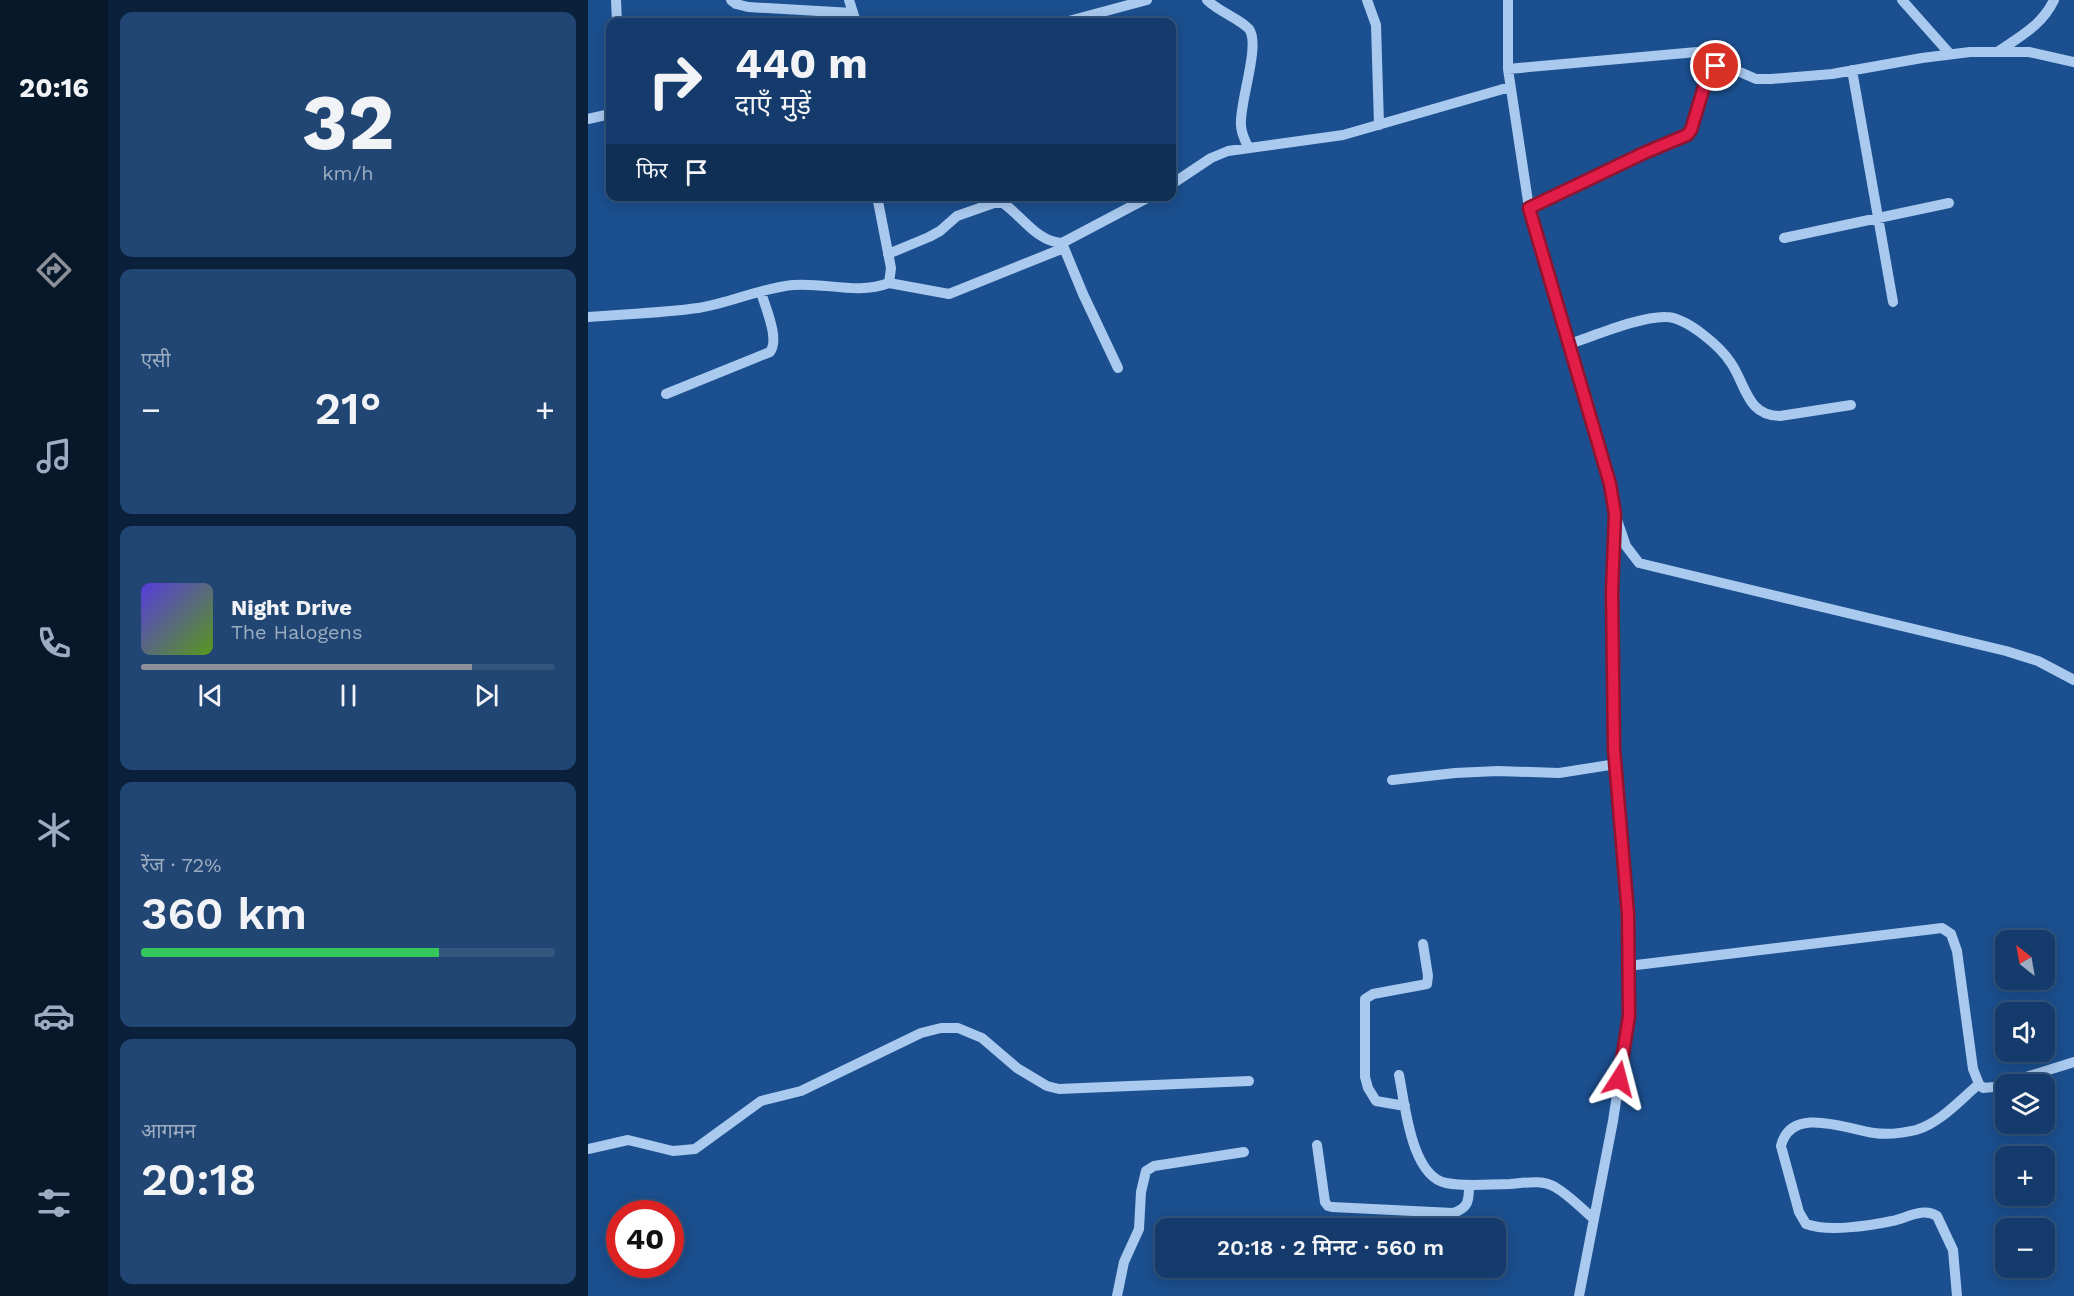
<!DOCTYPE html>
<html lang="hi">
<meta charset="utf-8">
<style>
body{margin:0;font-family:"Work Sans","Noto Sans Devanagari",sans-serif;background:#214673;color:#f1f3f6;height:100vh;display:flex;flex-direction:column;font-size:22px;white-space:nowrap}
*{box-sizing:border-box;margin:0}
p{font-size:20px;color:#9dadc1}
.icon{flex:none;width:33px;height:33px;fill:none;stroke:currentColor;stroke-width:2;stroke-linecap:round;stroke-linejoin:round}
.map{position:relative;flex:1;overflow:hidden}
.drawer{display:flex;flex-direction:column;gap:12px;padding:12px;background:#0b203b;width:480px}
.drawer>*{flex:none}
.top-card{position:absolute;left:18px;top:18px;width:570px;height:183px;border-radius:12px;box-shadow:0 3px 15px #0003,0 0 0 2px #33557e;background:#143b6b;color:#f1f3f6;overflow:hidden}
.needle{width:39px;rotate:329deg}
.controls{position:absolute;left:1407px;top:930px;display:grid;gap:12px}
.controls a{display:grid;place-items:center;width:60px;height:60px;border-radius:12px;background:#143b6b;box-shadow:0 3px 15px #0003,0 0 0 2px #33557e;font-size:30px}
.speed{position:absolute;left:18px;top:1200px;display:flex;gap:12px;font-size:30px;font-weight:700;text-align:center}
.speed>*{display:grid;place-content:center;width:78px;height:78px;border-radius:50%;background:#143b6b;box-shadow:0 3px 15px #0003,0 0 0 2px #33557e;line-height:1}
.speed .limit{border:9px solid #d22;background:#fff;color:#111}
.pin{position:absolute;display:grid;place-items:center;width:51px;height:51px;color:#fff;margin:-26px;border:3px solid #fff;border-radius:50%;box-shadow:0 2px 6px #0007}
.me{position:absolute;width:66px;margin:-33px;rotate:9deg;stroke-linejoin:round;filter:drop-shadow(0 0 4px #0008)}
.turn{display:flex;align-items:center;gap:21px;height:126px;padding:0 30px;font-size:27px}
.turn .icon{width:78px;height:78px;stroke-width:2.5}
.turn b{display:block;font-size:42px;line-height:51px}
.then{display:flex;align-items:center;height:57px;padding:0 30px;background:#0003;gap:12px;font-size:22px}
.big{font-size:45px;font-weight:600;line-height:1.1}
.drawer .widget{flex:1;display:flex;flex-direction:column;justify-content:center;gap:9px;min-width:0;padding:0 21px;border-radius:12px;background:#214673}
.drawer .dial{align-items:center;gap:0}
.dial b{font-size:78px;line-height:1}
.song{display:flex;align-items:center;gap:18px}
.cover{width:72px;height:72px;border-radius:9px;background:linear-gradient(135deg,hsl(250 70% 55%),hsl(90 70% 35%))}
.played{height:6px;border-radius:3px;background:linear-gradient(90deg,#8c9099 80%,#33557e 80%)}
.keys{display:flex;justify-content:space-around;direction:ltr}
.heat{display:flex;justify-content:space-between;align-items:center;font-size:33px;direction:ltr}
.charge{height:9px;border-radius:4px;background:linear-gradient(90deg,#34c759 72%,#33557e 0)}
.trip{position:absolute;left:567px;top:1218px;width:351px;height:60px;border-radius:12px;background:#143b6b;box-shadow:0 3px 15px #0003,0 0 0 2px #33557e;font-weight:600;line-height:60px;text-align:center}
main{display:flex;flex:1;min-height:0}
.tab-bar{display:flex;flex-direction:column;width:108px;justify-content:space-around;align-items:center;background:#08182b;color:#9dadc1}
.tab-bar .icon{width:42px;height:42px}
.tab-bar .on{color:#8c9099}
.tab-bar b{font-size:27px;color:#f1f3f6}
.map>svg:first-child{display:block}
.lines{fill:none;stroke-linecap:round;stroke-linejoin:round}
.minor{stroke:#a9c9ee;stroke-width:10}
.route-casing{stroke:#92132f;stroke-width:15}
.route{stroke:#e11d48;stroke-width:10}
</style>
<main>
<nav class="tab-bar">
<b>20:16</b>
<svg class="icon on" aria-label="directions" viewBox="0 0 24 24"><path d="M12 3l9 9-9 9-9-9zM9 14v-3h6M13 9l2 2-2 2"/></svg>
<svg class="icon" aria-label="music" viewBox="0 0 24 24"><path d="M9 18V5l10-2v13"/><circle cx="6" cy="18" r="3"/><circle cx="16" cy="16" r="3"/></svg>
<svg class="icon" aria-label="phone" viewBox="0 0 24 24"><path d="M5 4h4l2 5-3 2q2 4 5 5l2-3 5 2v4C11 20 4 13 5 4z"/></svg>
<svg class="icon" aria-label="climate" viewBox="0 0 24 24"><path d="M12 3v18M4 7l16 10M4 17L20 7"/></svg>
<svg class="icon" aria-label="car" viewBox="0 0 24 24"><path d="M5 17H2v-5l4-1 3-4h7l3 4 3 1v5h-3M9 17h6M6 11h13"/><circle cx="7" cy="17" r="2"/><circle cx="17" cy="17" r="2"/></svg>
<svg class="icon" aria-label="filters" viewBox="0 0 24 24"><path d="M4 7h16M4 17h16"/><circle cx="9" cy="7" r="2"/><circle cx="15" cy="17" r="2"/></svg>
</nav>
<section class="drawer">
<div class="widget dial"><b>32</b><p>km/h</p></div>
<div class="widget"><p>एसी</p>
<div class="heat"><a>−</a><b class="big">21°</b><a>+</a></div>
</div>
<div class="widget">
<div class="song"><i class="cover"></i><div><b>Night Drive</b><p>The Halogens</p></div></div>
<div class="played"></div>
<div class="keys"><svg class="icon" aria-label="previous" viewBox="0 0 24 24"><path d="M18 5L8 12l10 7zM5 5v14"/></svg><svg class="icon" aria-label="pause" viewBox="0 0 24 24"><path d="M8 5v14M16 5v14"/></svg><svg class="icon" aria-label="next" viewBox="0 0 24 24"><path d="M6 5l10 7-10 7zM19 5v14"/></svg></div>
</div>
<div class="widget"><p>रेंज · 72%</p><b class="big">360 km</b><div class="charge"></div></div>
<div class="widget"><p>आगमन</p><b class="big">20:18</b></div>
</section>
<div class="map">
<svg width="1486" height="1296" viewBox="0 0 1486 1296">
<rect width="100%" height="100%" fill="#1b4f8f"/>
<g class="lines">
<path class="minor" d="M28,0L29,22
M143,0L148,4L160,7L265,13
M261,0L268,22
M619,0C631,12 651,18 661,29C673,45 651,103 653,125C653,133 657,140 660,147
M779,0L788,25L791,125
M920,0V69L941,208L1022,484L1027,514L1024,591L1026,749L1039,914L1041,1016L1025,1121L991,1296
M1314,0L1362,54
M477,22L559,0
M1411,51C1433,36 1454,25 1466,0
M920,69L1109,52L1124,57L1136,65
M1264,70L1305,302
M0,119L22,114
M584,184L623,158L640,151L755,135L922,87
M941,208L1056,153L1099,135L1103,130L1119,77L1122,71L1128,66L1136,65L1168,79H1183L1244,74L1334,58L1382,52H1441L1486,62
M1196,238L1361,203
M474,243L495,294L530,368
M300,254L341,237L352,231L369,216L406,203H415C434,216 449,242 474,243L563,196
M301,283L361,294L476,248
M0,317C37,314 74,313 110,308C142,303 173,288 205,285C237,282 269,295 301,283L303,268L289,196
M981,344C1006,336 1053,316 1078,317C1098,317 1132,346 1143,363C1158,385 1159,416 1192,416L1263,405
M78,394L182,352C192,339 177,307 173,292
M1029,520L1038,546L1051,563L1418,651L1450,661L1486,680
M804,780L867,773L910,771L971,773L1028,764
M1040,966L1354,928L1363,934L1369,951L1385,1069L1391,1084L1395,1088L1406,1087L1486,1062
M811,1075C817,1104 823,1176 858,1183C879,1187 901,1184 922,1184C936,1183 955,1179 967,1187C981,1195 994,1209 1006,1219
M817,1106L788,1101L780,1088L777,1077V999L785,994L839,984L840,976L835,944
M729,1145L737,1202L740,1206L744,1207L865,1213C881,1208 881,1200 881,1185
M0,1149L40,1140L85,1151L107,1149L173,1101L213,1091L333,1033L353,1028H370L394,1038L429,1068L459,1086L471,1089L661,1081
M529,1296L536,1262L551,1229L553,1192L558,1171L566,1166L656,1152
M1369,1296L1365,1250L1349,1216C1335,1207 1319,1218 1304,1221C1281,1226 1240,1232 1218,1224L1211,1212L1193,1146C1203,1105 1258,1129 1286,1133C1300,1135 1315,1133 1328,1130C1352,1123 1372,1100 1391,1084"/>
</g>
<g class="lines">
<defs>
<path id="route" d="M1031,1079L1041,1016L1040,914L1026,749L1024,591L1027,514L1022,484L941,208L1056,153L1099,135L1103,130L1119,77L1122,71L1128,66"/>
</defs>
<use href="#route" class="route-casing"/>
<use href="#route" class="route"/>
</g>
</svg>
<div class="controls">
<a><svg class="needle" viewBox="-14 -14 28 28"><path d="M0-13l5 13h-10z" fill="#e53935"/><path d="M0 13l5-13h-10z" fill="#9dadc1"/></svg></a>
<a><svg class="icon" aria-label="sound" viewBox="0 0 24 24"><path d="M4 9h4l5-4v14l-5-4H4zM17 9q2 3 0 6"/></svg></a>
<a><svg class="icon" aria-label="layers" viewBox="0 0 24 24"><path d="M12 4l9 5-9 5-9-5zM3 14l9 5 9-5"/></svg></a>
<a>+</a>
<a>−</a>
</div>
<div class="speed"><div class="limit">40</div></div>
<div class="pin" style="left:1128px;top:66px;background:#d93025"><svg class="icon" aria-label="arrive" viewBox="0 0 24 24"><path d="M6 21V4h12l-3 4 3 4H6"/></svg></div>
<svg class="me" style="left:1031px;top:1079px" viewBox="-20 -20 40 40"><path d="M0-17L14 15 0 8-14 15z" fill="#e11d48" stroke="#fff" stroke-width="4"/></svg>
<div class="trip">20:18 · 2 मिनट · 560 m</div>
<div class="top-card">
<div class="turn"><svg class="icon" aria-label="right" viewBox="0 0 24 24"><path d="M7 20v-9h11M14 6l5 5-5 5"/></svg><div><b>440 m</b>दाएँ मुड़ें</div></div>
<div class="then">फिर<svg class="icon" aria-label="arrive" viewBox="0 0 24 24"><path d="M6 21V4h12l-3 4 3 4H6"/></svg></div>
</div>
</div>
</main>
